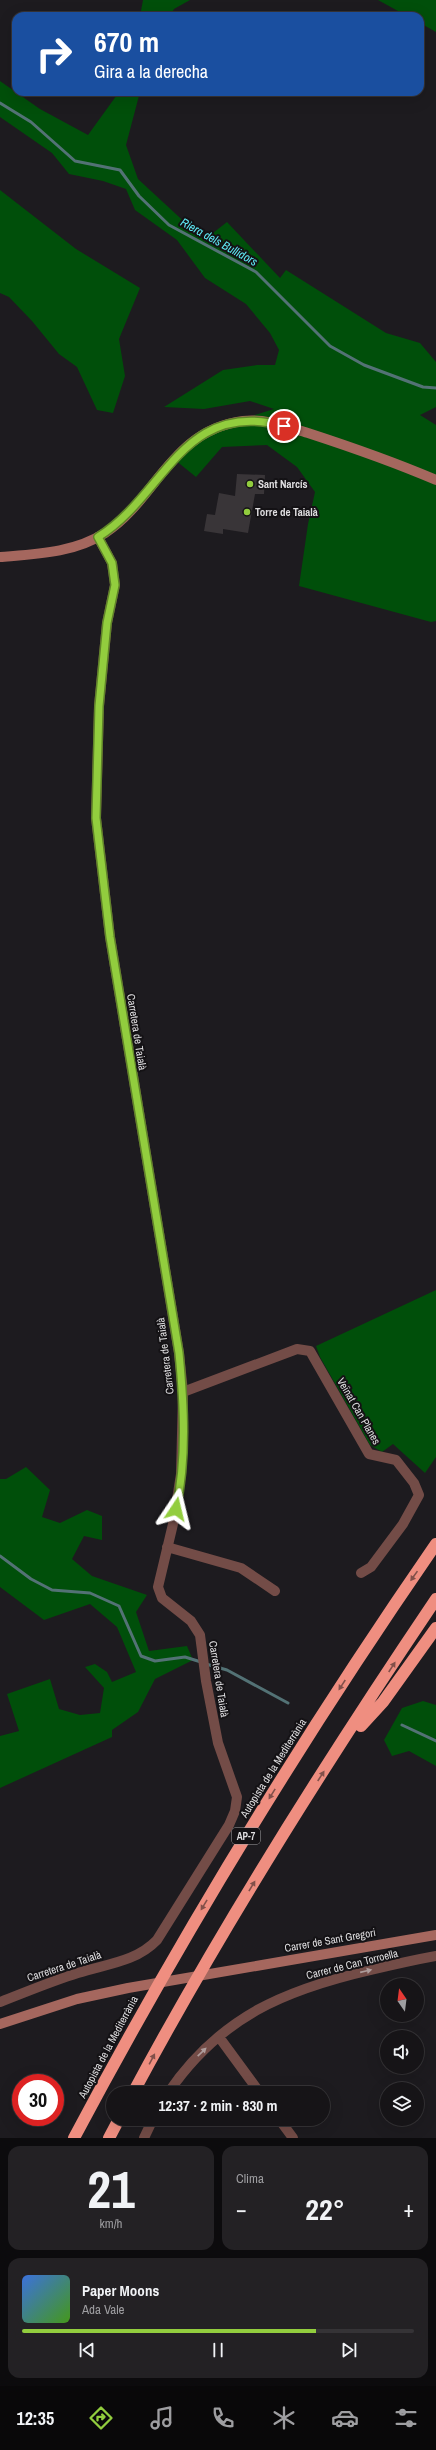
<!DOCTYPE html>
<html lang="es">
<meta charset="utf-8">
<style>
body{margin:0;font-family:"Archivo Narrow",sans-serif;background:#232124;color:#f1f3f6;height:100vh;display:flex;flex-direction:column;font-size:15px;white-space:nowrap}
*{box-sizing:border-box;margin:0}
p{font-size:13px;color:#9e9ea1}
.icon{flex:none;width:22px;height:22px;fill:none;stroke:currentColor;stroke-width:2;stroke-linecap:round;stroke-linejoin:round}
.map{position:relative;height:2138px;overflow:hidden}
.side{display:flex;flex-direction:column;gap:8px;padding:8px;background:#0c0b0d;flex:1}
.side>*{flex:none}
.banner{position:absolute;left:12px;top:12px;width:412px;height:84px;border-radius:12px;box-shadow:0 4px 16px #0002,0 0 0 1px #353336;background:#1a4fa0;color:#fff;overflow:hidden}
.needle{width:26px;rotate:346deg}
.fabs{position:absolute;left:380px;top:1978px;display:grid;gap:8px}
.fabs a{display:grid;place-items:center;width:44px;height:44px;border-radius:50%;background:#161417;box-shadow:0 4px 16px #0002,0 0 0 1px #353336;font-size:20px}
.speed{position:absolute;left:12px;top:2074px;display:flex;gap:8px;font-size:20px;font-weight:700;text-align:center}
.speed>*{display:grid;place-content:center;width:52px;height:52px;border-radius:50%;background:#161417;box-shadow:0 4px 16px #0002,0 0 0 1px #353336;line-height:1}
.speed .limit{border:6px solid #d22;background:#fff;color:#111}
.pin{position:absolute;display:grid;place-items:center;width:34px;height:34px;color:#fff;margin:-17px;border:2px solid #fff;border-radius:50%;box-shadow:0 1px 4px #0007}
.me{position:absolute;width:44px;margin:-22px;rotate:10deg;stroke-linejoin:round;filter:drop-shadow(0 0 3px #0008)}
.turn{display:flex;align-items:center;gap:14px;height:84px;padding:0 16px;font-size:18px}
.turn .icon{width:52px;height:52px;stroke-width:2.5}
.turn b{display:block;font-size:28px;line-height:34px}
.big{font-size:30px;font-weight:700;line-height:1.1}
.side .card{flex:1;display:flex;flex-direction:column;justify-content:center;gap:6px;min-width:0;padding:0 14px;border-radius:12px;background:#232124}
.side .dial{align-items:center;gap:0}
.dial b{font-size:52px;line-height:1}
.song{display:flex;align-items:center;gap:12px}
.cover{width:48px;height:48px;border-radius:6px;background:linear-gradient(135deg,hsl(220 70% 55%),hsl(100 70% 35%))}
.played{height:4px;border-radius:2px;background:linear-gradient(90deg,#92cd3e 75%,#353336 75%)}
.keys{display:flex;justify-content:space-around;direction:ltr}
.heat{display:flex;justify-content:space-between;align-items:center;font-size:22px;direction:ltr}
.side .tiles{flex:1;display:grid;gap:8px;grid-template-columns:1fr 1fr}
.card:last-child{grid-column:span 2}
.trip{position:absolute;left:106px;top:2086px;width:224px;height:40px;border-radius:20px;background:#161417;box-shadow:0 4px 16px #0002,0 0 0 1px #353336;font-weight:700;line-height:40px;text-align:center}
.menu{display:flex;height:64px;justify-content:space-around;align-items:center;background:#090809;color:#9e9ea1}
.menu .icon{width:28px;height:28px}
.menu .active{color:#92cd3e}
.menu b{font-size:18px;color:#f1f3f6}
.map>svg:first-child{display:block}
.forest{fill:#004f0a}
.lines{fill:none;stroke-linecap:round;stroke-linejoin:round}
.stream{stroke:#537275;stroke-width:3}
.building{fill:#393538}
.street{stroke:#734c47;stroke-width:10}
.secondary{stroke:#a5675e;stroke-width:10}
.highway{stroke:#ef8e80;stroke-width:12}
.oneway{fill:#82504a}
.oneway2{fill:#ae9c9b}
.route-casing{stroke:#5f8528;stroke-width:10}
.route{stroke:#92cd3e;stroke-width:7}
.poi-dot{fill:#92cd3e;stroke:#141215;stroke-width:1.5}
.labels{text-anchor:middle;stroke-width:4;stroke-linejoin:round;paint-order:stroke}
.shield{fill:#141215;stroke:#a2a1a3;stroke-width:1}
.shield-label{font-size:10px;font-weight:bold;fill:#dfdee0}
.poi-label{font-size:11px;font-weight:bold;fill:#dfdee0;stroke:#141215;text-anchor:start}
.street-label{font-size:11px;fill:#dfdee0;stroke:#141215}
.water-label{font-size:12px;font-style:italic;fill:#5febf7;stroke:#141215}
</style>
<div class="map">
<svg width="436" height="2138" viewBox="0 0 436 2138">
<rect width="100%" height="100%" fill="#1d1b1f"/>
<path class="forest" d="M143,0H190L174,9L170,16H140Z
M378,0H436V32L420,23V16H407Z
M0,81L40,109L88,135L119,92H140L126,145L138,179L204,240L227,222L280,278L286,270L386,333L420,343L436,362V407L420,415L436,425V621L431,622L299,586L308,524L315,492L297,467L267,445L222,447L196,477L175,460L201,432L274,409L250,401L204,409L164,407L223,370L257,365H275L279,350L270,333L246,304L205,278L177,240L135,210L126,189L103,181L69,174L52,153L0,117Z
M0,190L76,249L140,288L119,339L125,376L113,413L97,410L77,367L59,354L32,321L9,297L0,293Z
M436,1290V1457L425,1473L393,1444L382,1452L370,1445L320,1357L316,1346Z
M26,1467L50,1490L42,1517L60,1523L87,1510L102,1516V1540L84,1536L72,1559L92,1576L147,1595L136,1612L149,1651L187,1646L193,1660L155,1679L138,1712L112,1730V1737L0,1788V1736L19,1731L7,1694L50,1679L59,1709L80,1715L100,1713L104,1688L85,1667L95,1664L107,1672L112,1682L136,1672L117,1627L90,1604L44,1620L0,1587V1479H6Z
M423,1701L436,1705V1766L409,1751L392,1756L384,1740L402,1708Z"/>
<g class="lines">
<path class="stream" d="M0,103L31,122L75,161L120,170L139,196L169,225L256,272L330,346L364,365L423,387L436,388
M0,1556L31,1579L52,1590L90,1593L119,1606L141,1656L155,1661L185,1657L201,1662
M206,1664L227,1670L288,1703
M402,1725L436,1741"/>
</g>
<path class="building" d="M237,474L265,475L264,494H255L248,533L223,529V534L204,531L207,514L215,515L219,493L235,496Z"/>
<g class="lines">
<path class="street" d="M183,1392L297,1349L310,1351L369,1454L396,1460L414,1483L419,1495L403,1524L371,1567L361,1573
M167,1547L241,1568L275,1591
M0,2002C26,1992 52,1981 78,1973C106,1964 136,1962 157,1940L229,1825L235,1811L237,1797L218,1743L206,1681L200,1635L191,1621L162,1598L158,1587L173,1524L181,1474L183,1392L179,1353L110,937L96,818L99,706L107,623L115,585L112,563L98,537
M219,2037L260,2093
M168,2093C220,2017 284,1990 371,1970C392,1965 414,1960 436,1956
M279,2119L293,2138
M144,2138L153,2119"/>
<path class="secondary" d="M0,557C36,554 74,553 105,533C156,500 171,430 243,421C265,418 287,427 308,433C351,447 394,462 436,480
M0,2024L77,1999L128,1988L436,1935"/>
<path class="highway" d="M361,1726L383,1702L436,1628
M133,2093C224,1923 328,1759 436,1599
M74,2138C183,1933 304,1735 436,1544
M109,2138L119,2119"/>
</g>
<defs><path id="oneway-solid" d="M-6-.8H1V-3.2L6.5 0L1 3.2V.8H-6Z"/></defs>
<g class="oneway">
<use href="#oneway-solid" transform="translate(414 1576) rotate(125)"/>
<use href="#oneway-solid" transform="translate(392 1667) rotate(-57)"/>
<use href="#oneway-solid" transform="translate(342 1685) rotate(123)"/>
<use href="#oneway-solid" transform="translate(321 1776) rotate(-57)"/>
<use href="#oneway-solid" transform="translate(272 1794) rotate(122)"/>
<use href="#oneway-solid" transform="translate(252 1886) rotate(-59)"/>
<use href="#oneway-solid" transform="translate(204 1905) rotate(121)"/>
<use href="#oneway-solid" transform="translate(152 2059) rotate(-62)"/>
</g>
<g class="oneway2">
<use href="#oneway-solid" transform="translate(366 1971) rotate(-13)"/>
<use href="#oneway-solid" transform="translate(202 2052) rotate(-44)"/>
</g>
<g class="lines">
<defs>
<path id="route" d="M176,1509C187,1458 184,1405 179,1353L110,937L96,818L99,706L107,623L115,585L112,563L98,537C165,496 182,398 284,426"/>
</defs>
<use href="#route" class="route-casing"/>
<use href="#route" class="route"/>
</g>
<g class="poi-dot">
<circle cx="250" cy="484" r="4"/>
<circle cx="247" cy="512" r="4"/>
</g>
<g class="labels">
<rect class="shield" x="232" y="1828" width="28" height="16" rx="3"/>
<g class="shield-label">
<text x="246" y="1840">AP-7</text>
</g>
<g class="poi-label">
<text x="258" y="488">Sant Narcís</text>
<text x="255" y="516">Torre de Taialà</text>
</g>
<g class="street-label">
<text transform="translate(137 1032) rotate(81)" y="4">Carretera de Taialà</text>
<text transform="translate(165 1356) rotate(-97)" y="4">Carretera de Taialà</text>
<text transform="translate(359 1411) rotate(60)" y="4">Veïnat Can Planes</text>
<text transform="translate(219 1679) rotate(81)" y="4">Carretera de Taialà</text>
<text transform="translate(273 1768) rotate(-58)" y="4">Autopista de la Mediterrània</text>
<text transform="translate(330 1940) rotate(-10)" y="4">Carrer de Sant Gregori</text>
<text transform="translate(352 1964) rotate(-14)" y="4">Carrer de Can Torroella</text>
<text transform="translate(64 1966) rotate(-18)" y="4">Carretera de Taialà</text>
<text transform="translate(108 2047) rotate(-62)" y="4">Autopista de la Mediterrània</text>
</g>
<g class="water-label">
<text transform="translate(219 242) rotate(29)" y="4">Riera dels Bullidors</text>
</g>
</g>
</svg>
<div class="fabs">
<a><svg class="needle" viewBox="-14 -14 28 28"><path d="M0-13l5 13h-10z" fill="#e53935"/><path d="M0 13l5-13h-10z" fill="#9e9ea1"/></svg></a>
<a><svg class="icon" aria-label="sound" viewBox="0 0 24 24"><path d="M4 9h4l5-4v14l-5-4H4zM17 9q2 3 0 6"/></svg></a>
<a><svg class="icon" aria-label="layers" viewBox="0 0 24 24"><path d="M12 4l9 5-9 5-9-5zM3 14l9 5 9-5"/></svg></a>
</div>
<div class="speed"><div class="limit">30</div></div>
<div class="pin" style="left:284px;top:426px;background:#d93025"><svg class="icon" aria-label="arrive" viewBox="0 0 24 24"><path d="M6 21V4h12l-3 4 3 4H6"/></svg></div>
<svg class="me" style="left:176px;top:1509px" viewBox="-20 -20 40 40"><path d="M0-17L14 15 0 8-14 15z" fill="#92cd3e" stroke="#fff" stroke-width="4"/></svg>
<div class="trip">12:37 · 2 min · 830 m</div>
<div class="banner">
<div class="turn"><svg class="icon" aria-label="right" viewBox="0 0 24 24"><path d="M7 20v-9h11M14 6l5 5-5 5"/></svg><div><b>670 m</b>Gira a la derecha</div></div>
</div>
</div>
<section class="side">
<div class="tiles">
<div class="card dial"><b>21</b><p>km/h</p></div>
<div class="card"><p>Clima</p>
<div class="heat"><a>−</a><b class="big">22°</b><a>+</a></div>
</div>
<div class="card">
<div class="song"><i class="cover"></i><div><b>Paper Moons</b><p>Ada Vale</p></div></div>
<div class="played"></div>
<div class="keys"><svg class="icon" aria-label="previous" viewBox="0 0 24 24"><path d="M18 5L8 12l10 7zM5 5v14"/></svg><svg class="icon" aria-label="pause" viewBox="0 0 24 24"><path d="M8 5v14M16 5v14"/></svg><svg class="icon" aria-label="next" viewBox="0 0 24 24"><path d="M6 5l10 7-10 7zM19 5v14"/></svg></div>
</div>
</div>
</section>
<nav class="menu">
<b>12:35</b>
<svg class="icon active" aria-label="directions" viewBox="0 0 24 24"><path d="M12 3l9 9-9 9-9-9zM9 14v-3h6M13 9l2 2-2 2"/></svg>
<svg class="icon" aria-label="music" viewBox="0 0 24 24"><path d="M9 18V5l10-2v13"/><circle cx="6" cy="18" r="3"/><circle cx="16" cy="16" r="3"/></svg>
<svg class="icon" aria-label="phone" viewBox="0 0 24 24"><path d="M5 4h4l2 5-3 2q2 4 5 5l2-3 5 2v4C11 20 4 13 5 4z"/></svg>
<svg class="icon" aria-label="climate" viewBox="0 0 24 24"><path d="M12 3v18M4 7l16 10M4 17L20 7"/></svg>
<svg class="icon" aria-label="car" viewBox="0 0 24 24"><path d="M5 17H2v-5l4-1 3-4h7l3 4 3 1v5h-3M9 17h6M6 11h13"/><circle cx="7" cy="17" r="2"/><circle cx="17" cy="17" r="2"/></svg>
<svg class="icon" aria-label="filters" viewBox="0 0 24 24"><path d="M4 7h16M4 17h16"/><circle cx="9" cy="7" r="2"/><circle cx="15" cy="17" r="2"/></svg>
</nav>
